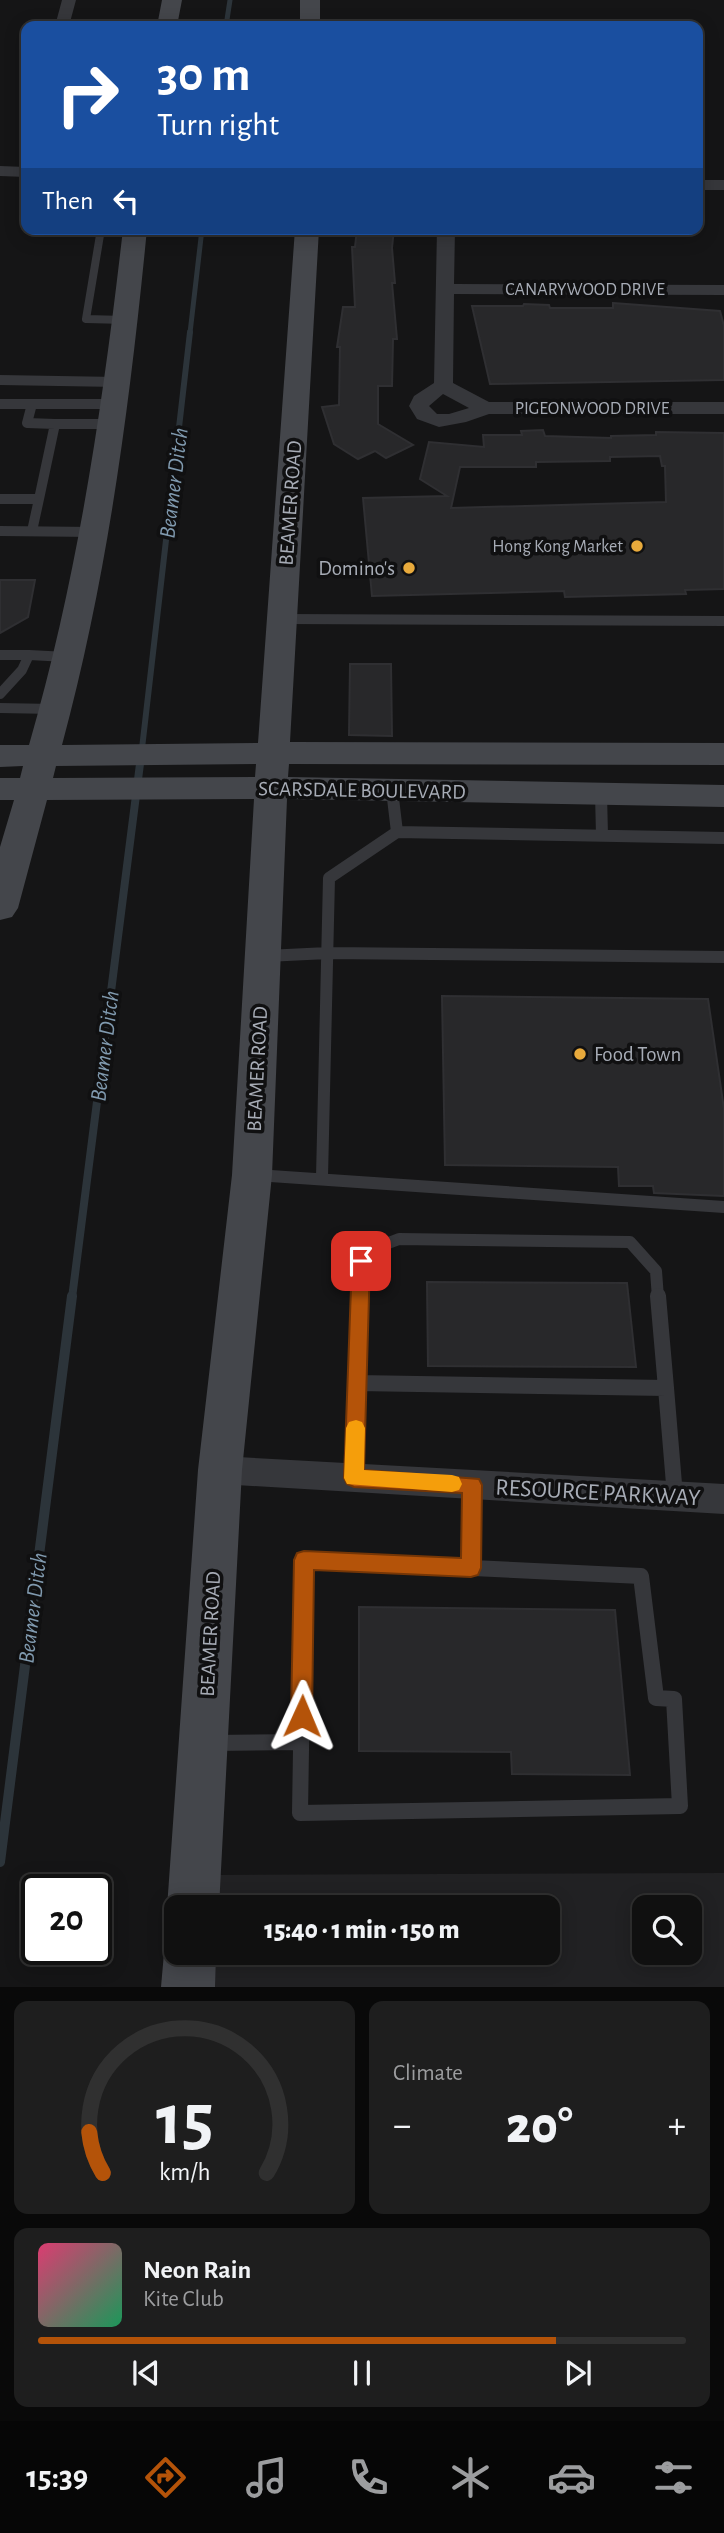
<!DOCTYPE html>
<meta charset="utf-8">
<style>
body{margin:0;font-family:"Alegreya Sans",sans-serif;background:#1e1e1e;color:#f1f3f6;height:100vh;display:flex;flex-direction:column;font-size:26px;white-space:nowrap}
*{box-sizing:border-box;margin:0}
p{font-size:23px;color:#9c9d9f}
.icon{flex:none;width:38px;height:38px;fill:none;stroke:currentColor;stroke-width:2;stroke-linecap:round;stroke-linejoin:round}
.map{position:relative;height:1987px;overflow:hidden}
.drawer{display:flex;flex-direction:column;gap:14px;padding:14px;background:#090909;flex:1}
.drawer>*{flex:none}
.top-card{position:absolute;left:21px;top:21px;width:682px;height:214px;border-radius:14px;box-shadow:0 4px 18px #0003,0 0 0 2px #303030;background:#1a4fa0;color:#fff;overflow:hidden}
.fabs{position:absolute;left:632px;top:1895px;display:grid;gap:14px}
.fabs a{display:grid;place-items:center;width:70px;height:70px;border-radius:14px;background:#101010;box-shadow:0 4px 18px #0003,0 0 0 2px #303030;font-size:35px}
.speed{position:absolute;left:21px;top:1874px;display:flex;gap:14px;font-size:35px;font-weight:700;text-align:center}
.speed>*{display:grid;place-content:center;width:91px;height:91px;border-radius:50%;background:#101010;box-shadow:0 4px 18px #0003,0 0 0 2px #303030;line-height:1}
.speed .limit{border:4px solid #111;border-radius:10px;background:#fff;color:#111}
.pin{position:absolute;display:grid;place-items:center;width:60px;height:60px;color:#fff;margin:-30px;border-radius:14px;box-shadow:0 4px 10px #0006}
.me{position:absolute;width:77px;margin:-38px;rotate:1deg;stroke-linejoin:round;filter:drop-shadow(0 0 5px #0008)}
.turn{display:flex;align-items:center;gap:24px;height:147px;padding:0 21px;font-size:32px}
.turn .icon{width:91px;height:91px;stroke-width:2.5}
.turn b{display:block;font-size:49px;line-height:60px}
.then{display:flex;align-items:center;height:66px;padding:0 21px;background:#0003;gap:14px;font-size:26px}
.big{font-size:52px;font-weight:800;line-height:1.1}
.drawer .card{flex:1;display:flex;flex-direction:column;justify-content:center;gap:10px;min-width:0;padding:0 24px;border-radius:14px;background:#1e1e1e}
.drawer .dial{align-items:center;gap:0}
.dial svg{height:182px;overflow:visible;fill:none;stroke:#303030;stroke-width:7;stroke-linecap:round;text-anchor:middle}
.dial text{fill:#f1f3f6;stroke:none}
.song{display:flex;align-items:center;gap:21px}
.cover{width:84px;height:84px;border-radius:10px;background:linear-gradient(135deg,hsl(340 70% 55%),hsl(150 70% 35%))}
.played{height:7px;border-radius:4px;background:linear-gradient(90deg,#b45309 80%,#303030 80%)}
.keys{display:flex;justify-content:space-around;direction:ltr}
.heat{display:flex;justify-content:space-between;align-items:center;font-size:38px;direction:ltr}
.drawer .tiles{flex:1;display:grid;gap:14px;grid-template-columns:1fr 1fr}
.card:last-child{grid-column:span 2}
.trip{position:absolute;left:164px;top:1895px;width:396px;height:70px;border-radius:14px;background:#101010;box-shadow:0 4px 18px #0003,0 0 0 2px #303030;font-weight:800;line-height:70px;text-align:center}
.tab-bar{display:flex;height:112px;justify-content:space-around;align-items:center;background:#060606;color:#9c9d9f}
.tab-bar .icon{width:49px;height:49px}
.tab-bar .selected{color:#b45309}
.tab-bar b{font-size:32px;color:#f1f3f6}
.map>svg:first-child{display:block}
.built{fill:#212123;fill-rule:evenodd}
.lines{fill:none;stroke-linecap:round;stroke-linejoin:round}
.stream-far3{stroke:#2c343a;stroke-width:5}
.stream-far2{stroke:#2c343a;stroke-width:6}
.stream-far1{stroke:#2c343a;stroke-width:8}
.stream{stroke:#2c343a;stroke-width:10}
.building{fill:#28282a;stroke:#2f2f32;stroke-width:2;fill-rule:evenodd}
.lane-far3{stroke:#36373b;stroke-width:8}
.lane-far2{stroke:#36373b;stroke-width:10}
.lane-far1{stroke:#36373b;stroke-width:12}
.lane{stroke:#36373b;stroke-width:16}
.street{fill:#36373b;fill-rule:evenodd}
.secondary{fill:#44464b;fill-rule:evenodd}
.route{fill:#b45309;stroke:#753606;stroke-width:2}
.slow{fill:#f59e0b}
.poi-dot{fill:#e8aa3c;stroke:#101011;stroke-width:2.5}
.labels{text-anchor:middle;stroke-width:7;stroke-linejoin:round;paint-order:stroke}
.far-street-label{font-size:18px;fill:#a7acb6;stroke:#101011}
.far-poi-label{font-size:18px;fill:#a7acb6;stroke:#101011;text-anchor:end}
.street-label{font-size:21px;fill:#a7acb6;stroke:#101011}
.poi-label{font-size:21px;fill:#a7acb6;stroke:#101011;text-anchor:end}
.water-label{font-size:23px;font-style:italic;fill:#809aaf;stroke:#101011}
.near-street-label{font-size:24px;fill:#a7acb6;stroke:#101011}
</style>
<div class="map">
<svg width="724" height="1987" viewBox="0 0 724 1987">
<rect width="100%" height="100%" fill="#151516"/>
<path class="built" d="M724,1873V1987H209L211,1953H548V1908L213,1907L214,1875ZM644,1908H690V1953H644Z"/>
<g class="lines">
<path class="stream-far3" d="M226,26L230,0
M190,333L202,229"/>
<path class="stream-far2" d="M141,757L190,332"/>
<path class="stream-far1" d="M72,1298L141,756"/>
<path class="stream" d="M0,1862L72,1296"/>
</g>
<path class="building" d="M357,229H394L392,248L395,283H392L397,339H393L392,386H378V424L413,445L386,458L375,451L358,459L334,444L322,407L339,405L340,347H337L343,307H355L352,247H355Z
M613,303L720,311L724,326V380L490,384L472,306H523L524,304L549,305L550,308H613Z
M543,430L545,436L611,438V436L656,435V432L724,433V589L685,590L686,594L565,597L564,591L372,596L363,498L447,496L420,479L429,442L484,447L483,435H522L521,431ZM660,456L662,466H665L666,502L451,508L460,467H536V462L610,461V457Z
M0,580H35L28,617L0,633Z
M350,664H391L392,736L349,735Z
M442,996L708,999L724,1109V1196L654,1193L653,1186H619L618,1167L445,1165Z
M427,1282L627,1283L636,1367L428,1366Z
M359,1607L615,1610L630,1775L512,1774L511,1752L359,1751Z"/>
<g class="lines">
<path class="lane-far3" d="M101,229L86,319L125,320"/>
<path class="lane-far2" d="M0,380L118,382
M0,404H115
M32,404L27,423L55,424
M0,499H39L55,424H112
M0,531L94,532
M32,531L39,499
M283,619L724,621
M0,655H29
M0,694L22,670L29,655L67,657
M0,708L54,709"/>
<path class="lane-far1" d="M392,790L397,832L724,838
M601,794L602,835
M266,956L328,953L724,957
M256,1175L724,1207
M322,1177L329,878L397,832
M360,1298L361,1261L378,1247L399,1239L630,1242L656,1271L658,1298"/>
<path class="lane" d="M658,1296L666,1388
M357,1383L360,1296
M354,1478L357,1383L666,1388L675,1496
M304,1560L641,1576L656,1698L674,1699L680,1806L300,1813Z
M471,1568L472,1485
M211,1743L301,1742"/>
<path class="street" d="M62,0H76L69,26H55Z
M0,166L26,167V177L0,176Z
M698,180H724V190H698Z
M437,229H455L454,284L724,285V295L454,294L453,383L489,402H724V414H489L466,422L439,427L417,419L409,406L414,396L434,383ZM443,394L469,408L449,414H437L429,406Z
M220,1456L724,1484V1514L220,1484L209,1480L204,1470L209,1460Z"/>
<path class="secondary" d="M162,0H182L177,26H157Z
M300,0H320V26H300Z
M123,229H147C130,403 108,575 62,745L258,743L295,229H319L290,742L724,743V765L289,764L288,777L724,785V807L287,799L272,1175L242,1470L219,1908H177V1927L167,1908L198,1470L232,1175L254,799L47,800L18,908L12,917L0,920V847L14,800H0V778H20L23,766L0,767V745H29C78,576 103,404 123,229ZM256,764L255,777L53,778L56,766Z
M177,1932V1953H216L215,1987H161L164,1953L171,1934Z"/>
</g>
<path class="route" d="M361,1254L367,1256L370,1261L364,1470L479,1479L482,1485L481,1568L478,1575L471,1577L314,1570L312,1716L309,1723L302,1726L294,1723L291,1716L294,1560L297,1553L304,1551L461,1558L462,1493L354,1487L347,1484L344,1478L352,1261L355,1256Z"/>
<path class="slow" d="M356,1420L362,1422L365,1428L364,1470L452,1475L459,1477L462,1484L459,1490L452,1492L347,1484L344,1478L346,1428L349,1422Z"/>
<g class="poi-dot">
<circle cx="637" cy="546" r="7"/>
<circle cx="409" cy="568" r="7"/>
<circle cx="580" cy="1054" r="7"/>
</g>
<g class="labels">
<g class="far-street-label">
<text x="585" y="295">CANARYWOOD DRIVE</text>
<text x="592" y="414">PIGEONWOOD DRIVE</text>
</g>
<g class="far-poi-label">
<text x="623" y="552">Hong Kong Market</text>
</g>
<g class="street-label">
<text transform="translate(290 503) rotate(-86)" y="7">BEAMER ROAD</text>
<text transform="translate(362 790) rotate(1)" y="7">SCARSDALE BOULEVARD</text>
<text transform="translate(257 1069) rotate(-87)" y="7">BEAMER ROAD</text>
<text transform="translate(210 1634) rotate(-87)" y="7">BEAMER ROAD</text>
</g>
<g class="poi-label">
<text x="395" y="575">Domino's</text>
<text x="594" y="1061" text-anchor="start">Food Town</text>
</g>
<g class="water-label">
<text transform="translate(173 483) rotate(-83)" y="8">Beamer Ditch</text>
<text transform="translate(104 1046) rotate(-83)" y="8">Beamer Ditch</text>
<text transform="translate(32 1608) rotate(-83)" y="8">Beamer Ditch</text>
</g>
<g class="near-street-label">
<text transform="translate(598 1492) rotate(3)" y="8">RESOURCE PARKWAY</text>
</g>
</g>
</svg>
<div class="fabs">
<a><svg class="icon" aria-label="search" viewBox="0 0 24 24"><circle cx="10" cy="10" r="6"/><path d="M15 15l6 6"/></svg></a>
</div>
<div class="speed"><div class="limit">20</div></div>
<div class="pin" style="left:361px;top:1261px;background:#d93025"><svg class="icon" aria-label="arrive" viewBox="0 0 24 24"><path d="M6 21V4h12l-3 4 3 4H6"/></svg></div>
<svg class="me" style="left:302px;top:1716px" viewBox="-20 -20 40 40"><path d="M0-17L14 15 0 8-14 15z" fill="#b45309" stroke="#fff" stroke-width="4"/></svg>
<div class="trip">15:40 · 1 min · 150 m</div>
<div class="top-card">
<div class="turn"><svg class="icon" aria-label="right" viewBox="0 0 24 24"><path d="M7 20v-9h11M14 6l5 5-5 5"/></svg><div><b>30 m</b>Turn right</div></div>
<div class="then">Then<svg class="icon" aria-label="left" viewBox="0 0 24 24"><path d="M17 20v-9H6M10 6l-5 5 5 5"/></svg></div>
</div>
</div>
<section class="drawer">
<div class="tiles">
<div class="card dial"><svg viewBox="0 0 100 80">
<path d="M14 69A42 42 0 1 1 86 69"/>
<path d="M14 69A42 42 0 0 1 8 51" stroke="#b45309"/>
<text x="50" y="56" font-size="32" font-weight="700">15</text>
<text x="50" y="72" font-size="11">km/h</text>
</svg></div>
<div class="card"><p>Climate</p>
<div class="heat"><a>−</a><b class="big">20°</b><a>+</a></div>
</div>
<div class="card">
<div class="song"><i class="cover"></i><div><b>Neon Rain</b><p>Kite Club</p></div></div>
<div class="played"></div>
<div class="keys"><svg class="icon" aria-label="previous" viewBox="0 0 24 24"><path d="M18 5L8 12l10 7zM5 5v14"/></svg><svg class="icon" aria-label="pause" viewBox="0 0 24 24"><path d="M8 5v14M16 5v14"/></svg><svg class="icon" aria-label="next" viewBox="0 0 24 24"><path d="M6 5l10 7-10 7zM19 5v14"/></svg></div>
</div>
</div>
</section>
<nav class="tab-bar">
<b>15:39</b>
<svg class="icon selected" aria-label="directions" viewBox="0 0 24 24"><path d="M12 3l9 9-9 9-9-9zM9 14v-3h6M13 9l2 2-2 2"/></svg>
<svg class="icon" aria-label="music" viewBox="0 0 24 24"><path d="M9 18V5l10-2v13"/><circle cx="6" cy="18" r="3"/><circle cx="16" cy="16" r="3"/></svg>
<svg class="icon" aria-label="phone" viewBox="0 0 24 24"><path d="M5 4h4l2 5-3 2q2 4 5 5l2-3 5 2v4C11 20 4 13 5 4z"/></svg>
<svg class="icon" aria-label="climate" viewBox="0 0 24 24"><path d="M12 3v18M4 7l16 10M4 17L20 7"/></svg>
<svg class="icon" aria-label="car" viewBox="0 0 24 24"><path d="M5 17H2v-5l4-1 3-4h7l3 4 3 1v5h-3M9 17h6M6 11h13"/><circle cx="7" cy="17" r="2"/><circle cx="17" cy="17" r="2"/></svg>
<svg class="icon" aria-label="filters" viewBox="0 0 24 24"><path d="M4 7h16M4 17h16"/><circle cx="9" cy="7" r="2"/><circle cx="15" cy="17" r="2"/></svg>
</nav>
